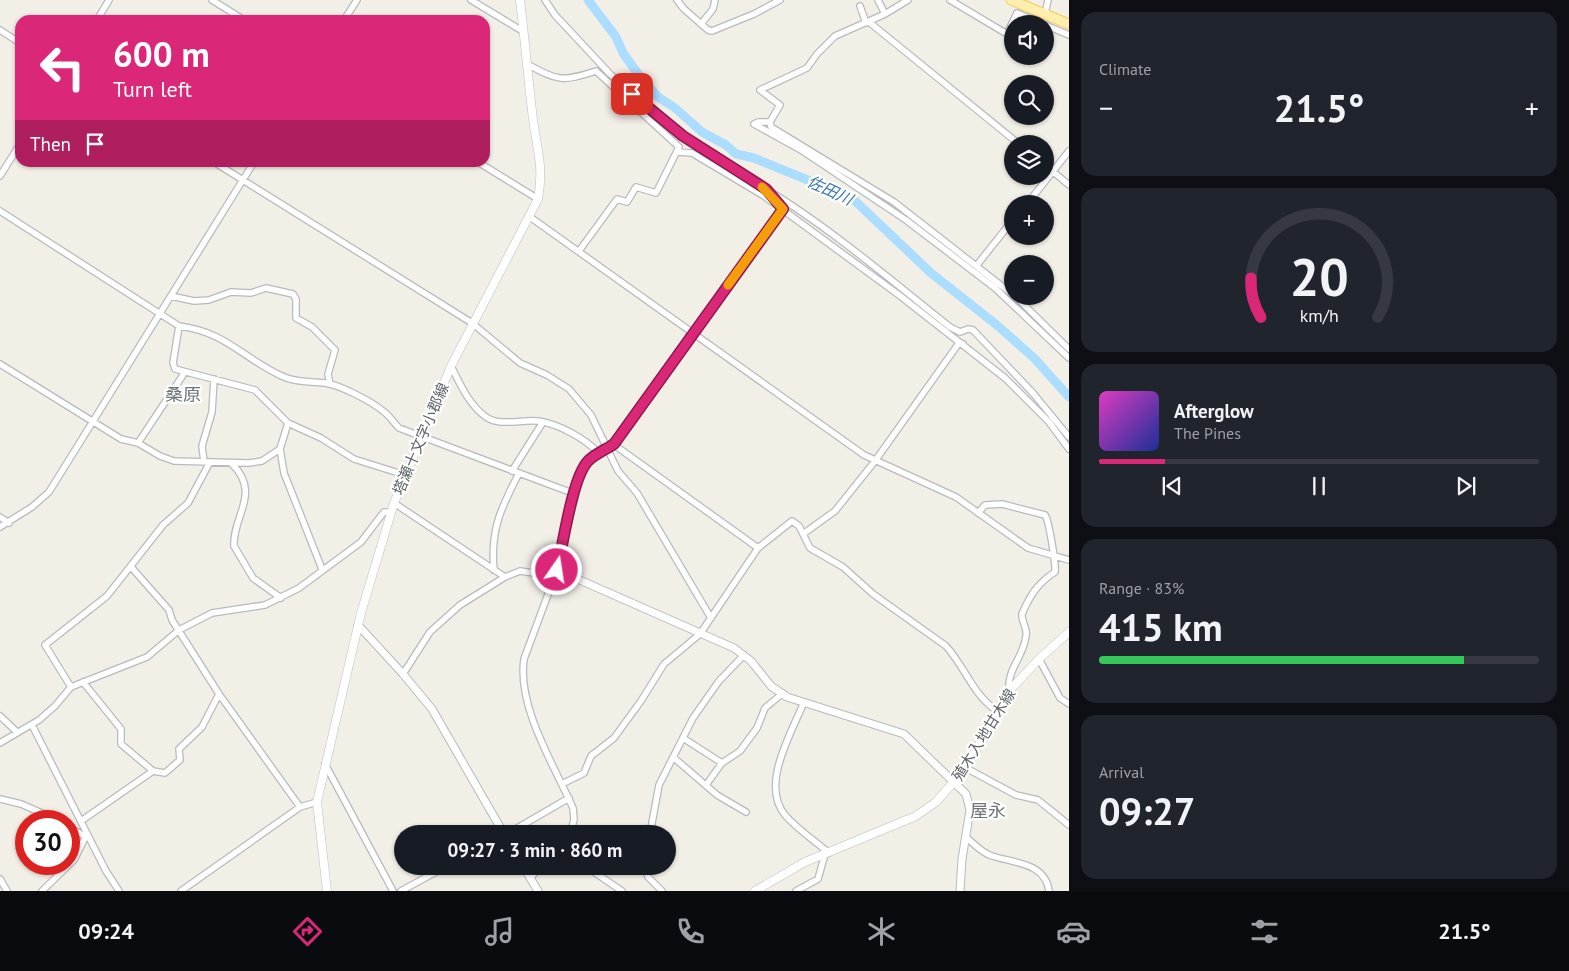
<!DOCTYPE html>
<meta charset="utf-8">
<style>
body{margin:0;font-family:"PT Sans","Noto Sans JP",sans-serif;background:#20242c;color:#f1f3f6;height:100vh;display:flex;flex-direction:column;font-size:19px;white-space:nowrap}
*{box-sizing:border-box;margin:0}
p{font-size:16px;color:#9ea1a6}
.icon{flex:none;width:28px;height:28px;fill:none;stroke:currentColor;stroke-width:2;stroke-linecap:round;stroke-linejoin:round}
.map{position:relative;flex:1;overflow:hidden}
.drawer{display:flex;flex-direction:column;gap:12px;padding:12px;background:#0d0f14;width:500px}
.drawer>*{flex:none}
.guide{position:absolute;left:15px;top:15px;width:475px;height:152px;border-radius:15px;box-shadow:0 1px 4px #0004;background:#db2777;color:#fff;overflow:hidden}
.buttons{position:absolute;left:1004px;top:15px;display:grid;gap:10px}
.buttons a{display:grid;place-items:center;width:50px;height:50px;border-radius:50%;background:#171b24;box-shadow:0 1px 4px #0004;font-size:25px}
.speed{position:absolute;left:15px;top:810px;display:flex;gap:10px;font-size:25px;font-weight:700;text-align:center}
.speed>*{display:grid;place-content:center;width:65px;height:65px;border-radius:50%;background:#171b24;box-shadow:0 1px 4px #0004;line-height:1}
.speed .limit{border:8px solid #d22;background:#fff;color:#111}
.pin{position:absolute;display:grid;place-items:center;width:42px;height:42px;color:#fff;margin:-21px;border-radius:10px;box-shadow:0 2px 8px #0006}
.me{position:absolute;width:55px;margin:-28px;rotate:13deg;stroke-linejoin:round;filter:drop-shadow(0 0 4px #0008)}
.turn{display:flex;align-items:center;gap:18px;height:105px;padding:0 15px;font-size:22px}
.turn .icon{width:65px;height:65px;stroke-width:2.5}
.turn b{display:block;font-size:35px;line-height:42px}
.then{display:flex;align-items:center;height:48px;padding:0 15px;background:#0003;gap:10px;font-size:19px}
.big{font-size:38px;font-weight:800;line-height:1.1}
.drawer .tile{flex:1;display:flex;flex-direction:column;justify-content:center;gap:8px;min-width:0;padding:0 18px;border-radius:15px;background:#20242c}
.drawer .dial{align-items:center;gap:0}
.dial svg{height:130px;overflow:visible;fill:none;stroke:#363941;stroke-width:7;stroke-linecap:round;text-anchor:middle}
.dial text{fill:#f1f3f6;stroke:none}
.song{display:flex;align-items:center;gap:15px}
.cover{width:60px;height:60px;border-radius:8px;background:linear-gradient(135deg,hsl(310 70% 55%),hsl(230 70% 35%))}
.played{height:5px;border-radius:2px;background:linear-gradient(90deg,#db2777 15%,#363941 15%)}
.keys{display:flex;justify-content:space-around;direction:ltr}
.heat{display:flex;justify-content:space-between;align-items:center;font-size:28px;direction:ltr}
.charge{height:8px;border-radius:4px;background:linear-gradient(90deg,#34c759 83%,#363941 0)}
.trip{position:absolute;left:394px;top:825px;width:282px;height:50px;border-radius:25px;background:#171b24;box-shadow:0 1px 4px #0004;font-weight:800;line-height:50px;text-align:center}
.tabs{display:flex;height:80px;justify-content:space-around;align-items:center;background:#090b0e;color:#9ea1a6}
.tabs .icon{width:35px;height:35px}
.tabs .on{color:#db2777}
.tabs b{font-size:22px;color:#f1f3f6}
main{display:flex;flex:1;min-height:0}
.map>svg:first-child{display:block}
.lines{fill:none;stroke-linecap:round;stroke-linejoin:round}
.river{stroke:#adf;stroke-width:9}
.minor-casing{stroke:#b7babf;stroke-width:8}
.tertiary-casing{stroke:#b7babf;stroke-width:9}
.secondary-casing{stroke:#babec4;stroke-width:9}
.primary-casing{stroke:#fcc856;stroke-width:11}
.minor{stroke:#fff;stroke-width:5.5}
.tertiary{stroke:#fff;stroke-width:7}
.secondary{stroke:#fff;stroke-width:8}
.primary{stroke:#ffefaf;stroke-width:9}
.route-casing{stroke:#8e194d;stroke-width:12}
.route{stroke:#db2777;stroke-width:9}
.slow{stroke:#f59e0b;stroke-width:9}
.labels{text-anchor:middle;stroke-width:4.5;stroke-linejoin:round;paint-order:stroke}
.street-label{font-size:15px;fill:#5e6369;stroke:#fff}
.water-label{font-size:16px;font-style:italic;fill:#3a79b2;stroke:#fff}
.quarter-label{font-size:18px;fill:#6f757b;stroke:#fff}
</style>
<main>
<div class="map">
<svg width="1069" height="891" viewBox="0 0 1069 891">
<rect width="100%" height="100%" fill="#f2efe7"/>
<g class="lines">
<path class="river" d="M588,0L616,37L623,53L641,78L658,97L675,108L702,132L726,145L736,154L754,158L852,198L931,273L998,326L1035,359L1069,397"/>
<defs>
<path id="minor" d="M212,0L244,20
M471,0L524,32
M545,0L555,15L610,74L656,115L683,135L769,192
M677,0L684,9L708,30L712,31L754,14L780,0
M878,0L885,14
M908,0L885,14L835,36L817,54L807,68L760,90L780,105L770,122L771,127L894,202L1012,294
M950,0L1007,34L1017,13L1043,24
M860,6L866,23
M1045,14L1048,0
M97,20L109,0
M344,20L357,0
M869,22L1019,144
M701,24L713,9L715,0
M1045,25L1069,35
M0,30L20,43
M527,64C558,81 562,82 596,71L679,147L656,193L636,187L627,202L617,199L579,251
M770,122H758L754,124L801,150L906,220L995,288L1069,358
M678,152L692,153L764,196L899,295L1005,378L1049,422L1069,449
M214,162L472,323L520,363L547,375L569,389L591,415L618,471L637,493L711,618
M478,162L538,199
M1045,165L1069,185
M0,176L20,144
M766,189C829,227 892,281 950,327L960,332L968,329L973,330L1032,392L1069,437
M1027,204L1069,151
M0,211L179,326C227,332 243,359 284,377C298,383 311,381 325,383C340,385 371,401 383,411C390,416 393,422 399,428L575,494
M530,217L864,455L956,497L1028,548L1069,560
M977,265L1012,221
M171,296L194,301L209,300L231,292L251,293L266,288L293,294L296,299V318L312,327L335,350L328,374L330,384
M1015,296L1069,349
M179,326L173,363L175,369L255,390L288,423L321,438L354,459L405,475
M0,364L121,439L138,443L160,456L174,461L249,463L262,461L280,449
M451,366C460,384 469,405 486,417C500,427 522,419 538,421C559,424 584,438 599,453
M288,423L280,449L284,473L322,569
M138,443L185,372
M613,444L758,548
M204,462L202,446L212,412L214,379
M232,464C262,493 232,517 234,546L253,578L281,598
M512,471L543,422
M394,503L505,577
M978,513L985,505L1002,504L1045,515C1049,521 1056,564 1055,572C1038,583 1030,595 1022,614C1021,622 1028,628 1026,636C1023,659 1007,668 1009,691
M0,517L9,523
M0,527L32,507L49,492L254,162
M803,534L835,511L875,461L959,343L963,344
M132,568L169,610L172,620L219,694L300,807
M494,570C490,530 501,508 519,473
M1039,659L1060,698L1069,704
M403,674L430,632L460,605L505,577L520,571L554,576
M83,682L121,729V744L153,771L165,773L180,760L179,749L202,727L219,694
M71,687L45,645L107,596L163,525L188,503L210,462
M804,702C791,734 760,785 785,815C797,829 815,841 829,853
M0,716L17,732
M32,725L106,871L119,891
M683,738L722,763
M0,743L39,720L55,706L71,687L147,657L179,630L212,613L265,605L299,588L361,542L384,512H391
M673,757L717,795L746,812
M325,764L393,891
M966,768L1016,795L1038,800L1069,825
M562,784L584,773L591,756L614,738L641,701L664,664L700,634L758,548L792,521L799,526L810,548L843,567L873,594L946,646C965,667 973,695 997,711
M706,785L722,763L740,751L757,728L765,708L783,693
M0,799L21,804L60,821
M81,821L153,771
M69,827L86,837
M507,834L569,798
M570,834L574,820L573,808C554,765 517,707 524,659L557,570L580,476L588,461L613,444L783,209
M650,834L659,785L693,718L719,681L744,655
M966,837C974,844 982,853 992,856C1013,863 1045,862 1049,891
M585,866L622,891
M645,866L648,877L662,891
M530,878L542,866
M0,879L7,891
M42,891L74,860L87,834
M181,891L300,807L317,802
M401,891L447,866
M796,891L818,879L825,854"/>
<path id="tertiary" d="M557,570L734,648L751,661L771,686L787,697L904,734L966,794L970,810L962,859L960,891
M358,625L403,674L432,709L504,834
M523,866L538,891"/>
<path id="secondary" d="M327,891L317,802L361,613L394,503L451,366L538,199C544,167 537,150 533,119C528,79 525,40 520,0
M755,891L805,862L916,816L936,802L966,768L1009,691L1039,659L1069,632"/>
<path id="primary" d="M1011,0L1069,24"/>
</defs>
<use href="#minor" class="minor-casing"/>
<use href="#tertiary" class="tertiary-casing"/>
<use href="#secondary" class="secondary-casing"/>
<use href="#primary" class="primary-casing"/>
<use href="#minor" class="minor"/>
<use href="#tertiary" class="tertiary"/>
<use href="#secondary" class="secondary"/>
<use href="#primary" class="primary"/>
</g>
<g class="lines">
<defs>
<path id="route" d="M557,570C563,545 572,478 588,461C595,454 605,450 614,444L783,209L766,189L683,136L632,94"/>
</defs>
<use href="#route" class="route-casing"/>
<use href="#route" class="route"/>
<path class="slow" d="M728,285L783,209L762,187"/>
</g>
<g class="labels">
<g class="street-label">
<text transform="translate(421 439) rotate(-67)" y="5">塔瀬十文字小郡線</text>
<text transform="translate(984 735) rotate(-58)" y="5">殖木入地甘木線</text>
</g>
<g class="water-label">
<text transform="translate(830 190) rotate(25)" y="6">佐田川</text>
</g>
<g class="quarter-label">
<text x="183" y="401">桑原</text>
<text x="988" y="817">屋永</text>
</g>
</g>
</svg>
<div class="buttons">
<a><svg class="icon" aria-label="sound" viewBox="0 0 24 24"><path d="M4 9h4l5-4v14l-5-4H4zM17 9q2 3 0 6"/></svg></a>
<a><svg class="icon" aria-label="search" viewBox="0 0 24 24"><circle cx="10" cy="10" r="6"/><path d="M15 15l6 6"/></svg></a>
<a><svg class="icon" aria-label="layers" viewBox="0 0 24 24"><path d="M12 4l9 5-9 5-9-5zM3 14l9 5 9-5"/></svg></a>
<a>+</a>
<a>−</a>
</div>
<div class="speed"><div class="limit">30</div></div>
<div class="pin" style="left:632px;top:94px;background:#d93025"><svg class="icon" aria-label="arrive" viewBox="0 0 24 24"><path d="M6 21V4h12l-3 4 3 4H6"/></svg></div>
<svg class="me" style="left:557px;top:570px" viewBox="-20 -20 40 40"><circle r="17" fill="#db2777" stroke="#fff" stroke-width="3"/><path d="M0-11L8 9 0 5-8 9z" fill="#fff"/></svg>
<div class="trip">09:27 · 3 min · 860 m</div>
<div class="guide">
<div class="turn"><svg class="icon" aria-label="left" viewBox="0 0 24 24"><path d="M17 20v-9H6M10 6l-5 5 5 5"/></svg><div><b>600 m</b>Turn left</div></div>
<div class="then">Then<svg class="icon" aria-label="arrive" viewBox="0 0 24 24"><path d="M6 21V4h12l-3 4 3 4H6"/></svg></div>
</div>
</div>
<section class="drawer">
<div class="tile"><p>Climate</p>
<div class="heat"><a>−</a><b class="big">21.5°</b><a>+</a></div>
</div>
<div class="tile dial"><svg viewBox="0 0 100 80">
<path d="M14 69A42 42 0 1 1 86 69"/>
<path d="M14 69A42 42 0 0 1 8 45" stroke="#db2777"/>
<text x="50" y="56" font-size="32" font-weight="700">20</text>
<text x="50" y="72" font-size="11">km/h</text>
</svg></div>
<div class="tile">
<div class="song"><i class="cover"></i><div><b>Afterglow</b><p>The Pines</p></div></div>
<div class="played"></div>
<div class="keys"><svg class="icon" aria-label="previous" viewBox="0 0 24 24"><path d="M18 5L8 12l10 7zM5 5v14"/></svg><svg class="icon" aria-label="pause" viewBox="0 0 24 24"><path d="M8 5v14M16 5v14"/></svg><svg class="icon" aria-label="next" viewBox="0 0 24 24"><path d="M6 5l10 7-10 7zM19 5v14"/></svg></div>
</div>
<div class="tile"><p>Range · 83%</p><b class="big">415 km</b><div class="charge"></div></div>
<div class="tile"><p>Arrival</p><b class="big">09:27</b></div>
</section>
</main>
<nav class="tabs">
<b>09:24</b>
<svg class="icon on" aria-label="directions" viewBox="0 0 24 24"><path d="M12 3l9 9-9 9-9-9zM9 14v-3h6M13 9l2 2-2 2"/></svg>
<svg class="icon" aria-label="music" viewBox="0 0 24 24"><path d="M9 18V5l10-2v13"/><circle cx="6" cy="18" r="3"/><circle cx="16" cy="16" r="3"/></svg>
<svg class="icon" aria-label="phone" viewBox="0 0 24 24"><path d="M5 4h4l2 5-3 2q2 4 5 5l2-3 5 2v4C11 20 4 13 5 4z"/></svg>
<svg class="icon" aria-label="climate" viewBox="0 0 24 24"><path d="M12 3v18M4 7l16 10M4 17L20 7"/></svg>
<svg class="icon" aria-label="car" viewBox="0 0 24 24"><path d="M5 17H2v-5l4-1 3-4h7l3 4 3 1v5h-3M9 17h6M6 11h13"/><circle cx="7" cy="17" r="2"/><circle cx="17" cy="17" r="2"/></svg>
<svg class="icon" aria-label="filters" viewBox="0 0 24 24"><path d="M4 7h16M4 17h16"/><circle cx="9" cy="7" r="2"/><circle cx="15" cy="17" r="2"/></svg>
<b>21.5°</b>
</nav>
